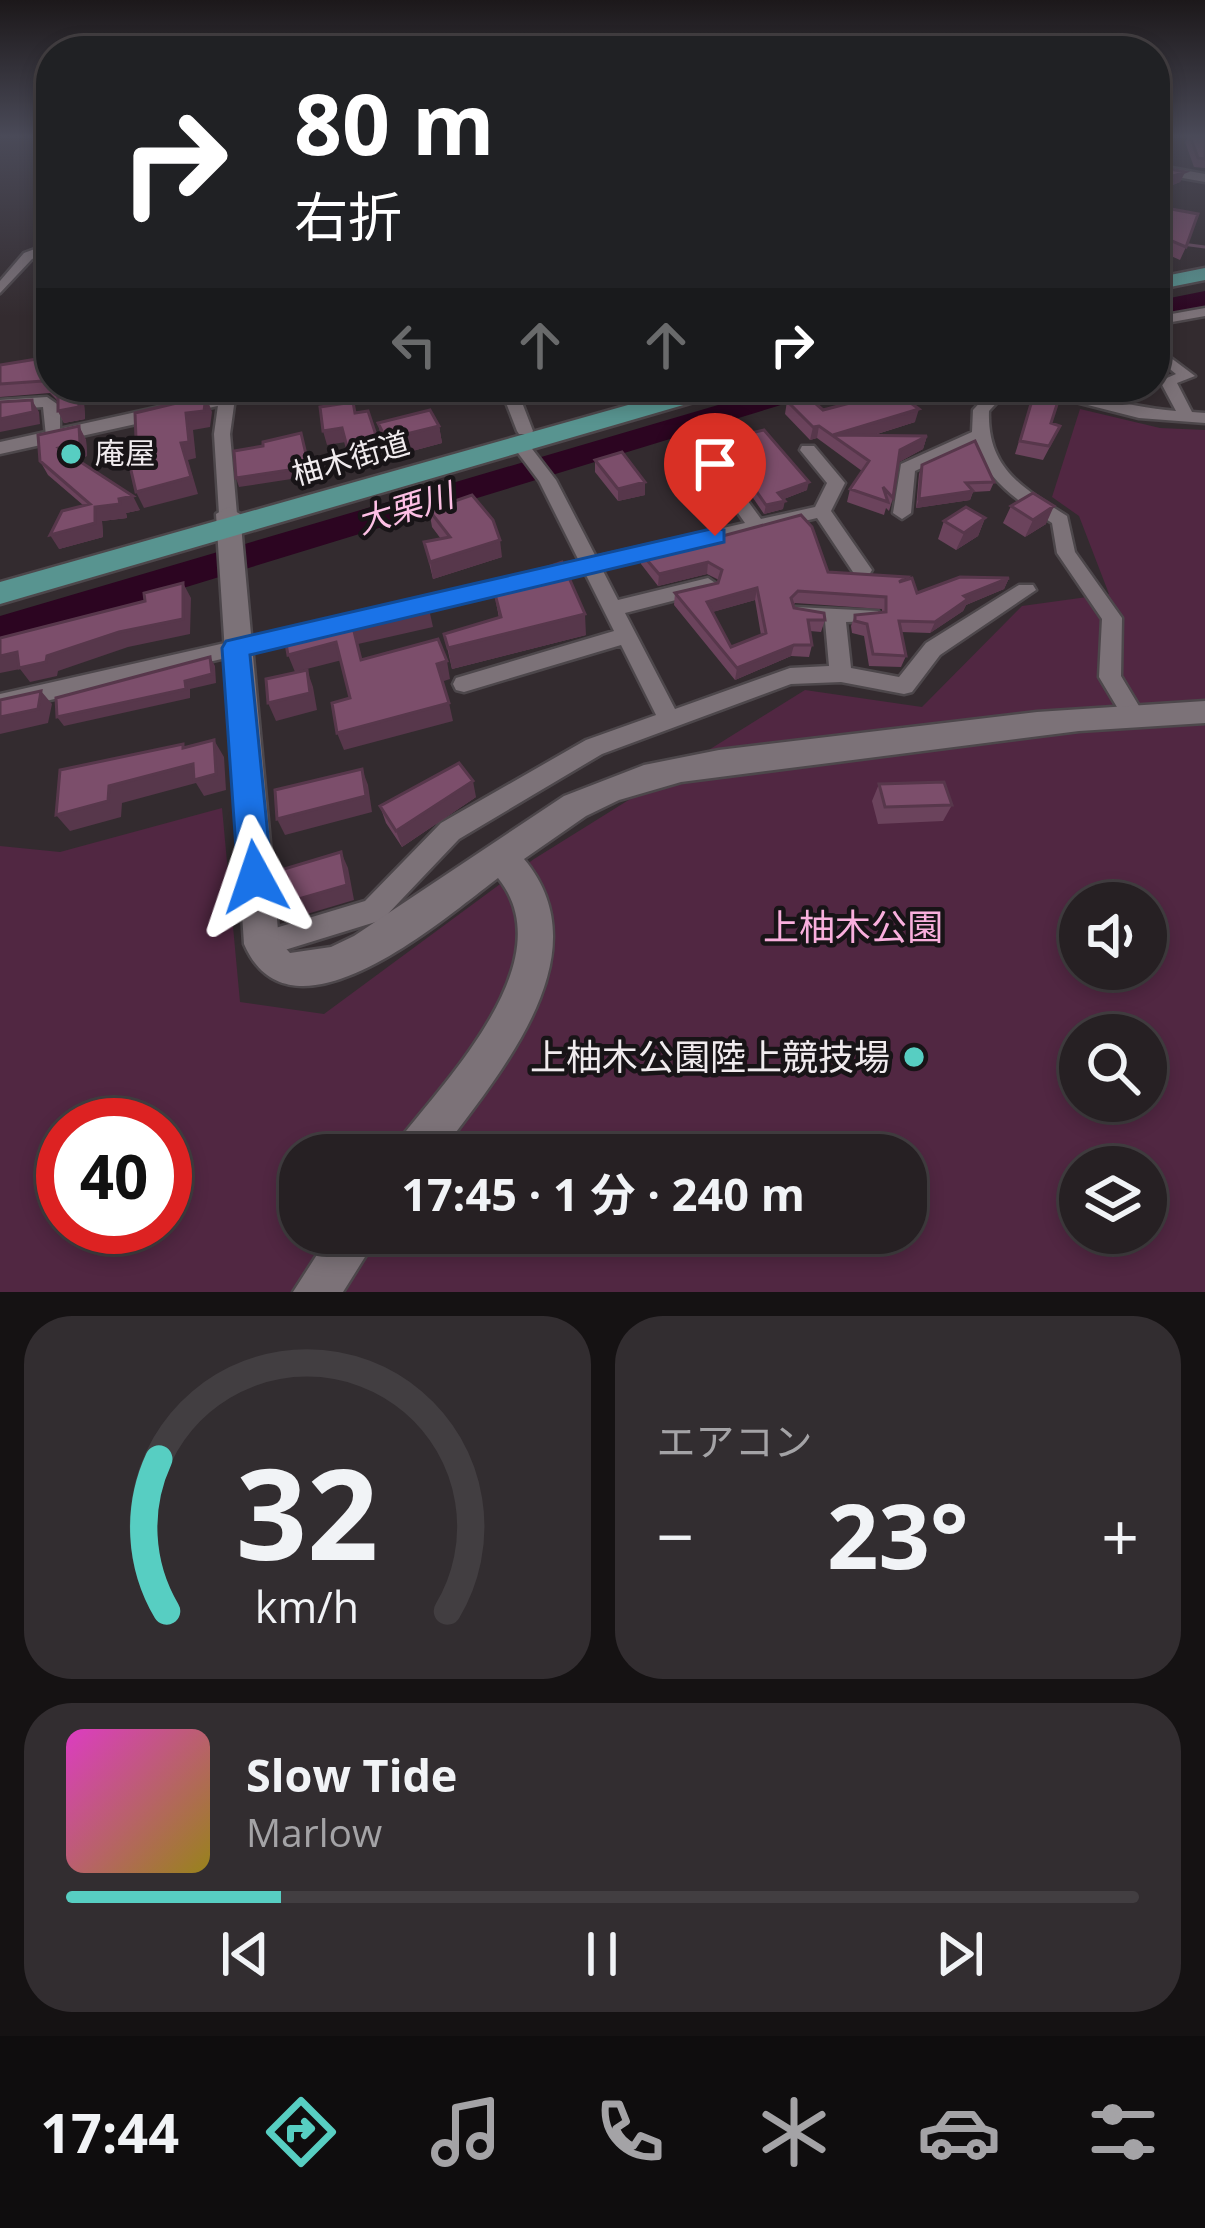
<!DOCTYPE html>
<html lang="ja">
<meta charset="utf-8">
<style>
body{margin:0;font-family:"Open Sans","Noto Sans JP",sans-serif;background:#322d30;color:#f1f3f6;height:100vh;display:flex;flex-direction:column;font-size:45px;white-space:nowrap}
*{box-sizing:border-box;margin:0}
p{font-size:39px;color:#a4a3a6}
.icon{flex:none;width:66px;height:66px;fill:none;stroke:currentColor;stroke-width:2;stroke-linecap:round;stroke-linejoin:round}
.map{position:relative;height:1292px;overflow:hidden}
.details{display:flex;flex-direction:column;gap:24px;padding:24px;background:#151213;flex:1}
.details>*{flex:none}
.guide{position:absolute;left:36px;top:36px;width:1134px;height:366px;border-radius:48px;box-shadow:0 6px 18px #0003,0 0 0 3px #423e41;background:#202124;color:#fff;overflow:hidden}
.controls{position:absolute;left:1059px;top:882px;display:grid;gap:24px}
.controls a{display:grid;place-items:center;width:108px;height:108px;border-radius:50%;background:#262023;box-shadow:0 6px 18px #0003,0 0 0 3px #423e41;font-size:60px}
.speed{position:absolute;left:36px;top:1098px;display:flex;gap:24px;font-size:60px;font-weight:700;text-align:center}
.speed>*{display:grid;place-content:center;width:156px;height:156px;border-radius:50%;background:#262023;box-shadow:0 6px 18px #0003,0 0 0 3px #423e41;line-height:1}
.speed .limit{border:18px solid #d22;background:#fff;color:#111}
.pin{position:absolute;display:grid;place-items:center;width:102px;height:102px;color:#fff;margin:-123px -51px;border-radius:50% 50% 50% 0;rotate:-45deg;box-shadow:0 0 12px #0007}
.pin .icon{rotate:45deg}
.me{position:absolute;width:132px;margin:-66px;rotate:355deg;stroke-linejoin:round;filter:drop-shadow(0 0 9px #0008)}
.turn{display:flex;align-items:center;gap:42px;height:252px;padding:0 60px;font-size:54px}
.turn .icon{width:156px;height:156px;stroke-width:2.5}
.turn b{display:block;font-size:84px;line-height:102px}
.lanes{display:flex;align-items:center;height:114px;padding:0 60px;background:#0003;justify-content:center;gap:60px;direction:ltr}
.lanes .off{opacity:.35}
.big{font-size:90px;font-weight:700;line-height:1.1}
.details .widget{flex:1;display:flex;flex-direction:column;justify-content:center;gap:18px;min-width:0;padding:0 42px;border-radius:48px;background:#322d30}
.details .dial{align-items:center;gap:0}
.dial svg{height:312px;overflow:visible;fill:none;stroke:#423e41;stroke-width:7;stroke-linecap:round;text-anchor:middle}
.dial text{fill:#f1f3f6;stroke:none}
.song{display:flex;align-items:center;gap:36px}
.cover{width:144px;height:144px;border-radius:18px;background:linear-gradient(135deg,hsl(310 70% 55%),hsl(50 70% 35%))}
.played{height:12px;border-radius:6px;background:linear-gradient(90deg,#57cec2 20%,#423e41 20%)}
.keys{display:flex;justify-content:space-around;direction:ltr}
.heat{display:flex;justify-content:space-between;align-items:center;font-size:66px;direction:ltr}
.details .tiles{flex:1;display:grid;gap:24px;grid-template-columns:1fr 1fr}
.widget:last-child{grid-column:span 2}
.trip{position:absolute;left:279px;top:1134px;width:648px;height:120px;border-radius:48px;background:#262023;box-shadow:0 6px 18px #0003,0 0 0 3px #423e41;font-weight:700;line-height:120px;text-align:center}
.dock{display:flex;height:192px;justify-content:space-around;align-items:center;background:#0f0d0e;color:#a4a3a6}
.dock .icon{width:84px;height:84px}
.dock .on{color:#57cec2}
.dock b{font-size:54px;color:#f1f3f6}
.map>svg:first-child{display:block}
.green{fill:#512742;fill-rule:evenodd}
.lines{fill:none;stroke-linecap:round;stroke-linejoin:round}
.stream{stroke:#674a5e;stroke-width:3}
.river{fill:#2c0521;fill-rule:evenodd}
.minor-casing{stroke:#4d474b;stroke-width:5}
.tertiary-casing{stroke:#4d474b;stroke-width:5}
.primary-casing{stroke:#4d474b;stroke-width:5}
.minor{fill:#7c7278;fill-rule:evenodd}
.tertiary{fill:#7c7278;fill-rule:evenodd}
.primary{fill:#589490;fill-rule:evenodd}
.wall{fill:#6b435c;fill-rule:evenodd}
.shaded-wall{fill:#57374b}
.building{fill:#7c4e6b;stroke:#57374b;stroke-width:3;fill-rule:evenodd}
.route{fill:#1a73e8;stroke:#114b97;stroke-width:3}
.poi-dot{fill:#57cec2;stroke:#181417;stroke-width:4.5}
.labels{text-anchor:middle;stroke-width:9;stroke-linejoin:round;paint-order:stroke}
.poi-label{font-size:30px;fill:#f0ebee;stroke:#181417;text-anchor:start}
.street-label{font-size:30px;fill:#f0ebee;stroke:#181417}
.water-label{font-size:33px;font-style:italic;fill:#fdc0e5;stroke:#181417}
.near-park-label{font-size:36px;fill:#f9afdd;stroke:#181417}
.near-poi-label{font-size:36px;fill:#f0ebee;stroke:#181417;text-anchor:end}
</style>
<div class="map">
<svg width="1205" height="1292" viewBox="0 0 1205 1292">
<rect width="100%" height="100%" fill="#332b2f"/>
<path class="green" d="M1080,409L1160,428L1205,430V1292H0V846L60,852L222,808L240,1002L324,1014L534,859L805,690L922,707L1022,606L1109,594L1079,516L1052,497ZM1080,903H1146V969H1080ZM1080,1035H1146V1101H1080ZM63,1125H165V1227H63ZM300,1155H906V1233H300ZM1080,1167H1146V1233H1080Z"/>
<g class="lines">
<path class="stream" d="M1182,244L1205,247"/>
<path class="river" d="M1205,291V307L1155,317V301Z
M779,387H824L820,393L0,644V616Z"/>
<defs>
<path id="minor" d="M1158,136H1168L1167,170L1162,173L1157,170Z
M51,243V251L32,259L0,293V281L24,253Z
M1155,269L1162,272V278H1155Z
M1205,308V316L1155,325V317Z
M1155,346L1195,376L1177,383L1192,412L1205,413V423L1139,418L1017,387C1071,387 1122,407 1176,411L1160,381L1176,374L1155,357Z
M500,387H516L533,431L531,434H519L517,431Z
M987,387H1003L1002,397L989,411C987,469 1023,488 1067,516L1075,552L1122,618L1121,676L1145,716L1142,722L1134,725L1126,722L1099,677L1102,619L1057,553L1052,523C1019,502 987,481 974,443L915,471L911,513L902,519L893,513L901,464L972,432L973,410L986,396Z
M227,393L235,398L230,434L237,514L228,520L219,514L214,434L219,398Z
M47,397L60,406V439H48L46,436L43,407L0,410V400Z
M520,440L526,441L556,480L596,557L745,523L695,452L697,448H709L761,519L815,507L827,483L800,450L802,446H814L845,483L831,511L872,570L869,575H855L817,518L602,569L618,600L708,578L718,585L715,590L625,613L675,709L790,668L829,666L825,621L795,617L792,612L795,607L878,611L881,616L878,621L846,622L851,668L899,677L926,643L1019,585H1033L1036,590L940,655L912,692L904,694L841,682L791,684L602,754L459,839L382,920L262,957L252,953L248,944L252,935L365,901L441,823L586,740L656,715L621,645L464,692L456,690L453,684L456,678L614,631L585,573L404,616L394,609L404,602L579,561L539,481L512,445Z
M344,616L354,623L351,628L0,712V694Z"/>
<path id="tertiary" d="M1155,165L1205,174V182L1155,173Z
M250,387H287L277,393L0,454V442Z
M228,507L240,514L279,941L290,953L331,947L354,936L564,796L644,765L719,750L1037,712L1205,701V723L1079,731L681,782L619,800L586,816L524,859C605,955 497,1076 439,1155H393L399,1140C448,1077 564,959 498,878C442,920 291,1053 244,944L216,514Z
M331,1233H380L343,1292H293Z"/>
<path id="primary" d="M1205,268V280L1155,290V278Z
M692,387H731L728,392L0,604V582Z"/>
</defs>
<use href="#minor" class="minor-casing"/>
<use href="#tertiary" class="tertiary-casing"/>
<use href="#primary" class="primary-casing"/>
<use href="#minor" class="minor"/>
<use href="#tertiary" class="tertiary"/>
<use href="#primary" class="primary"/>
</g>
<path class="wall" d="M1188,136H1205V168L1194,167L1185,142Z
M1155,139L1156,166L1185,172L1180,182L1170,186L1155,182Z
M1155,206L1186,247L1180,260L1155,249Z
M49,357L51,362V387H83L85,419L64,423L58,411V401L50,393L0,397V365Z
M845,387H889L915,422L871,436H927L923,449L899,462L893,498L889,511L886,508L884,515L847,502L850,489L862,471L817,438L810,440L785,414L787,401L823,410L851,403L842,396Z
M1036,387L1051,423L1054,439L1043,460L1015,454Z
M378,423L439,426L442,443L390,457L382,441Z
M79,426L86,440L87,456L76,459L140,510L126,513L127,518L102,521L103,537L59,549L83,505L48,475L40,461Z
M720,440L807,490L784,499L783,509L764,514L719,448Z
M595,460L645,495L618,501L595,472Z
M922,465L994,482L990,491L973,492L970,500L916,508L919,474Z
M1011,506L1046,524L1025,537L1003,523Z
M429,510L502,557L433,579L424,542L441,539L432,527Z
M985,518L978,536L956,550L938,539L944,521Z
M663,552L906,580L917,593L1009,578L1004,589L966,605L963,611L930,633L901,632L906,656L901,667L869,666L864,636L852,633L851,626L855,615L882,612V609L795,603L793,605L794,608L825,620L821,632L810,631L812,645L809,657L791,656L735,680L674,605L675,593L718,583L719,580L707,574L658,586L641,564V553ZM755,600L761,635L731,647L712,612Z
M493,586L586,635L452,669L444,634L499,618Z
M879,784L952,805L943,821L878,824L872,801Z
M476,797L402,847L386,823L380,806Z"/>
<path class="shaded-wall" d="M1185,172L1180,182L1170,186L1174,176Z
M78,387H83L85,419L64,423L58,411Z
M153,387H201V393L160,402Z
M206,396L212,412L210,427L193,430L196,458L188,460L198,494L144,508L136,492L186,413Z
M32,400L39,412L40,424L0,432V419Z
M919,409L915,422L845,444L833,435Z
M79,426L86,440L87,456L66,462L59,448Z
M439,426L442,443L390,457L386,439Z
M819,426L817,438L810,440L813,427Z
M342,428L346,442L327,445L323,431Z
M301,433L311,476L239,487L236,478Z
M927,436L923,449L897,463L900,450Z
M378,441L381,456L351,462L347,447Z
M645,482V495L618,501V489Z
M809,482L807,490L776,502L778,493Z
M973,491L970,500L916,508L919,499Z
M133,496L140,510L126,513L127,518L102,521L103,537L59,549L50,535L95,507Z
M785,501L783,509L764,514L766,505Z
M1054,506L1046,524L1025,537L1033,520Z
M985,518L978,536L956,550L964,533Z
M500,540L502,557L433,579L430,562Z
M708,562L707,574L658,586L659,574Z
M1009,578L1004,589L966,605L963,611L930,633L935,622L964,596Z
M183,583L191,598L190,634L128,647L58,671L57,676L30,682L20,669L0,673V656L17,652L47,656Z
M757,588L755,600L706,614L707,602Z
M429,609L433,627L358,644L367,678L353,627Z
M585,614L586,635L452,669L448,648Z
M336,642L342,660L295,672L288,655Z
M794,645L791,656L735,680L737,668Z
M210,657L215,666L216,683L190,689V698L64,726L57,717L185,681Z
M447,661L450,679L441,682L437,664Z
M307,670L313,687L317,710L276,721L268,703Z
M41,691L52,704L48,723L0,734V717Z
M449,703L453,721L344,750L337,733Z
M214,740L224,757L226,790L204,796L196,783L122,803L121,817L70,831L56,815L109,786Z
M362,769L368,785L372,812L285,835L277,819Z
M473,781L476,797L402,847L396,831Z
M341,852L348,868L354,900L287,920L278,905Z"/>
<path class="building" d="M1190,136H1205V159L1198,158Z
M1155,139L1157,140L1156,166L1185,172L1174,176L1155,170Z
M1155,206L1198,214L1186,247L1155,234Z
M49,357L42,370L51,369V387H78L79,407L58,411V394L43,381L0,384V365Z
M850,387H889L919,409L833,435L927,436L900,450L893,498L883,487L888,502L850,489L869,461L819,426L813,427L787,401L807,396L823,410L865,399Z
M1036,387L1061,392L1051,423L1060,426L1049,446L1020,441Z
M206,396L204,411L186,413L189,442L181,443L191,477L136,492L130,466L137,465L135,413Z
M32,400L33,412L0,419V402Z
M353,402L355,413L368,411L378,441L347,447L342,428L323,431L320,407Z
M430,410L439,426L386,439L378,423Z
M79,426L80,443L59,448L133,496L119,499L120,504L95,507V523L50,535L62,511L90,504L40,461L38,435Z
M764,430L809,482L778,493L785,501L766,505L720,440Z
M301,433L309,467L236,478L234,451L263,446V442Z
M975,441L994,482L966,483L973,491L919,499L922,465Z
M622,452L645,482L618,489L595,460Z
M1033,493L1054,506L1033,520L1011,506Z
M472,495L493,520L500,540L430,562L424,542L450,537L429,510Z
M966,507L985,518L964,533L944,521Z
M801,515L812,527L828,572L907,577L899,582L912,578L917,593L960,577L1009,578L964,596L968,599L935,622L899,621L906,656L873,654L867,624L855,621V615L886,612V597L798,591L791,598L794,608L824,613L825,620H808L812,645H794L737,668L675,593L718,583L722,570L708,562L659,574L641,553L661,548L663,552ZM757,588L766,633L731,647L707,602Z
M562,562L585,614L448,648L444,634L501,617L493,586Z
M183,583V619L119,632L47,656L46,662L19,668L17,652L0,656V638L145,601L144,593Z
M425,597L429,609L353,627L361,660L438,639L447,661L437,664L449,703L337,733L332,703L350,698L336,642L288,655L285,638L345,622L344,616Z
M210,657L212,674L185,681L186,689L57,717L56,698Z
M307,670L310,693L268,703L266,679Z
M41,691L38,709L0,717V700Z
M214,740L216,774L194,780L193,764L109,786L108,801L56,815L60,770L183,744V748Z
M459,763L473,781L396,831L380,806Z
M362,769L366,796L277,819L275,790Z
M944,782L952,805L885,807L879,784Z
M341,852L347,885L278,905L274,872Z"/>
<linearGradient id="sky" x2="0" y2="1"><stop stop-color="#1c181a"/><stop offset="0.43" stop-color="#4a4a58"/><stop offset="1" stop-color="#4a4a58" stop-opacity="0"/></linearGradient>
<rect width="1205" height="317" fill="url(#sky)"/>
<path class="route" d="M715,528L724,530V542L250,655L272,877L267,888L255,892L243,888L238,877L222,648L226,641Z"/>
<g class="poi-dot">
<circle cx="71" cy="454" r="12"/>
<circle cx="914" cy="1057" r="12"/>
</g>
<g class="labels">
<g class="poi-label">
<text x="95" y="464">庵屋</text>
</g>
<g class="street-label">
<text transform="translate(351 459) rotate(-16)" y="10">柚木街道</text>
</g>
<g class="water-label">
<text transform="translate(405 508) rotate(-17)" y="12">大栗川</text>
</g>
<g class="near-park-label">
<text x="853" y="940">上柚木公園</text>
</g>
<g class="near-poi-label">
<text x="890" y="1070">上柚木公園陸上競技場</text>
</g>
</g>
</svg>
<div class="controls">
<a><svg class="icon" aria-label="sound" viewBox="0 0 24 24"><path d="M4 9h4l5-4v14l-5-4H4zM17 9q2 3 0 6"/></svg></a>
<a><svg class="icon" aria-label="search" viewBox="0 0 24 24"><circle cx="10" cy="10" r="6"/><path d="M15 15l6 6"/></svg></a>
<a><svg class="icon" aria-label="layers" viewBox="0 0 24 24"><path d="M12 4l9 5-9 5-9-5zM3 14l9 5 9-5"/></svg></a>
</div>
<div class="speed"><div class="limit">40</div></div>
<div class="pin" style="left:715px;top:536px;background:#d93025"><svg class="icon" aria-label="arrive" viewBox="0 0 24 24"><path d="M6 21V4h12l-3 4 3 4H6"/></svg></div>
<svg class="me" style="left:255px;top:877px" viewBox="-20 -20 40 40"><path d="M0-17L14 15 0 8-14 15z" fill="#1a73e8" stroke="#fff" stroke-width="4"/></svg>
<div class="trip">17:45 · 1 分 · 240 m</div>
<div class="guide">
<div class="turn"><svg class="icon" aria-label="right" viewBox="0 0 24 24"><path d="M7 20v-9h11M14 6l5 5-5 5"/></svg><div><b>80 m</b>右折</div></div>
<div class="lanes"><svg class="icon off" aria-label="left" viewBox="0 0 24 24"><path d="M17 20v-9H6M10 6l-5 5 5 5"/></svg><svg class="icon off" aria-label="ahead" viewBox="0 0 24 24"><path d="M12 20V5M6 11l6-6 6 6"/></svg><svg class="icon off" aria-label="ahead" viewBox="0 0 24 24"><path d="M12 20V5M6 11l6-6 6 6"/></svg><svg class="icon" aria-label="right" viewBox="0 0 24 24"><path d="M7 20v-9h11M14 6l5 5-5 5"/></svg></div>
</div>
</div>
<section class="details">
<div class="tiles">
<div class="widget dial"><svg viewBox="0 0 100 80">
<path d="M14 69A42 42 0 1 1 86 69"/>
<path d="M14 69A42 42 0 0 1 12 30" stroke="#57cec2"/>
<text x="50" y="56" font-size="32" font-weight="700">32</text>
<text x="50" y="72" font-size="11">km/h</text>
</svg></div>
<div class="widget"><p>エアコン</p>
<div class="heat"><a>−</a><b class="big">23°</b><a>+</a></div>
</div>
<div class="widget">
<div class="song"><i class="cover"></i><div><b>Slow Tide</b><p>Marlow</p></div></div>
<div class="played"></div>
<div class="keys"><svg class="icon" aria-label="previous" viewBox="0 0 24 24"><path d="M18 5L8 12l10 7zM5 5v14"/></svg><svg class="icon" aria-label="pause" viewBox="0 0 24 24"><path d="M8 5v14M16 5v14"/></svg><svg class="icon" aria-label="next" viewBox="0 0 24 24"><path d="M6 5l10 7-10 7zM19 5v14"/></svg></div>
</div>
</div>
</section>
<nav class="dock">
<b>17:44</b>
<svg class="icon on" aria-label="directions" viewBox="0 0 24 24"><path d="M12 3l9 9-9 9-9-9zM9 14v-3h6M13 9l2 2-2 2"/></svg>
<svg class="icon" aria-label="music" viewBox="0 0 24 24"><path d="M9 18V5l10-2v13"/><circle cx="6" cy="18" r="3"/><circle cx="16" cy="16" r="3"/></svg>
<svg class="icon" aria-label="phone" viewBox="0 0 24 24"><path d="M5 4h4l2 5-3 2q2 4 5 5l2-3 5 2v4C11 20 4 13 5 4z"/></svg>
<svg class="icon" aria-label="climate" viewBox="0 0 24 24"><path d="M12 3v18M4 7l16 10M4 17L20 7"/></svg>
<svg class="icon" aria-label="car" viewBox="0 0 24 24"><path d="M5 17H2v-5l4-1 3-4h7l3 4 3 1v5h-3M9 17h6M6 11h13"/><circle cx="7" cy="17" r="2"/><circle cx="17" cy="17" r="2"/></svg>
<svg class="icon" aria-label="filters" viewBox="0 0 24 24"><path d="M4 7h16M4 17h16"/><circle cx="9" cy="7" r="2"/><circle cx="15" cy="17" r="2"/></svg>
</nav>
